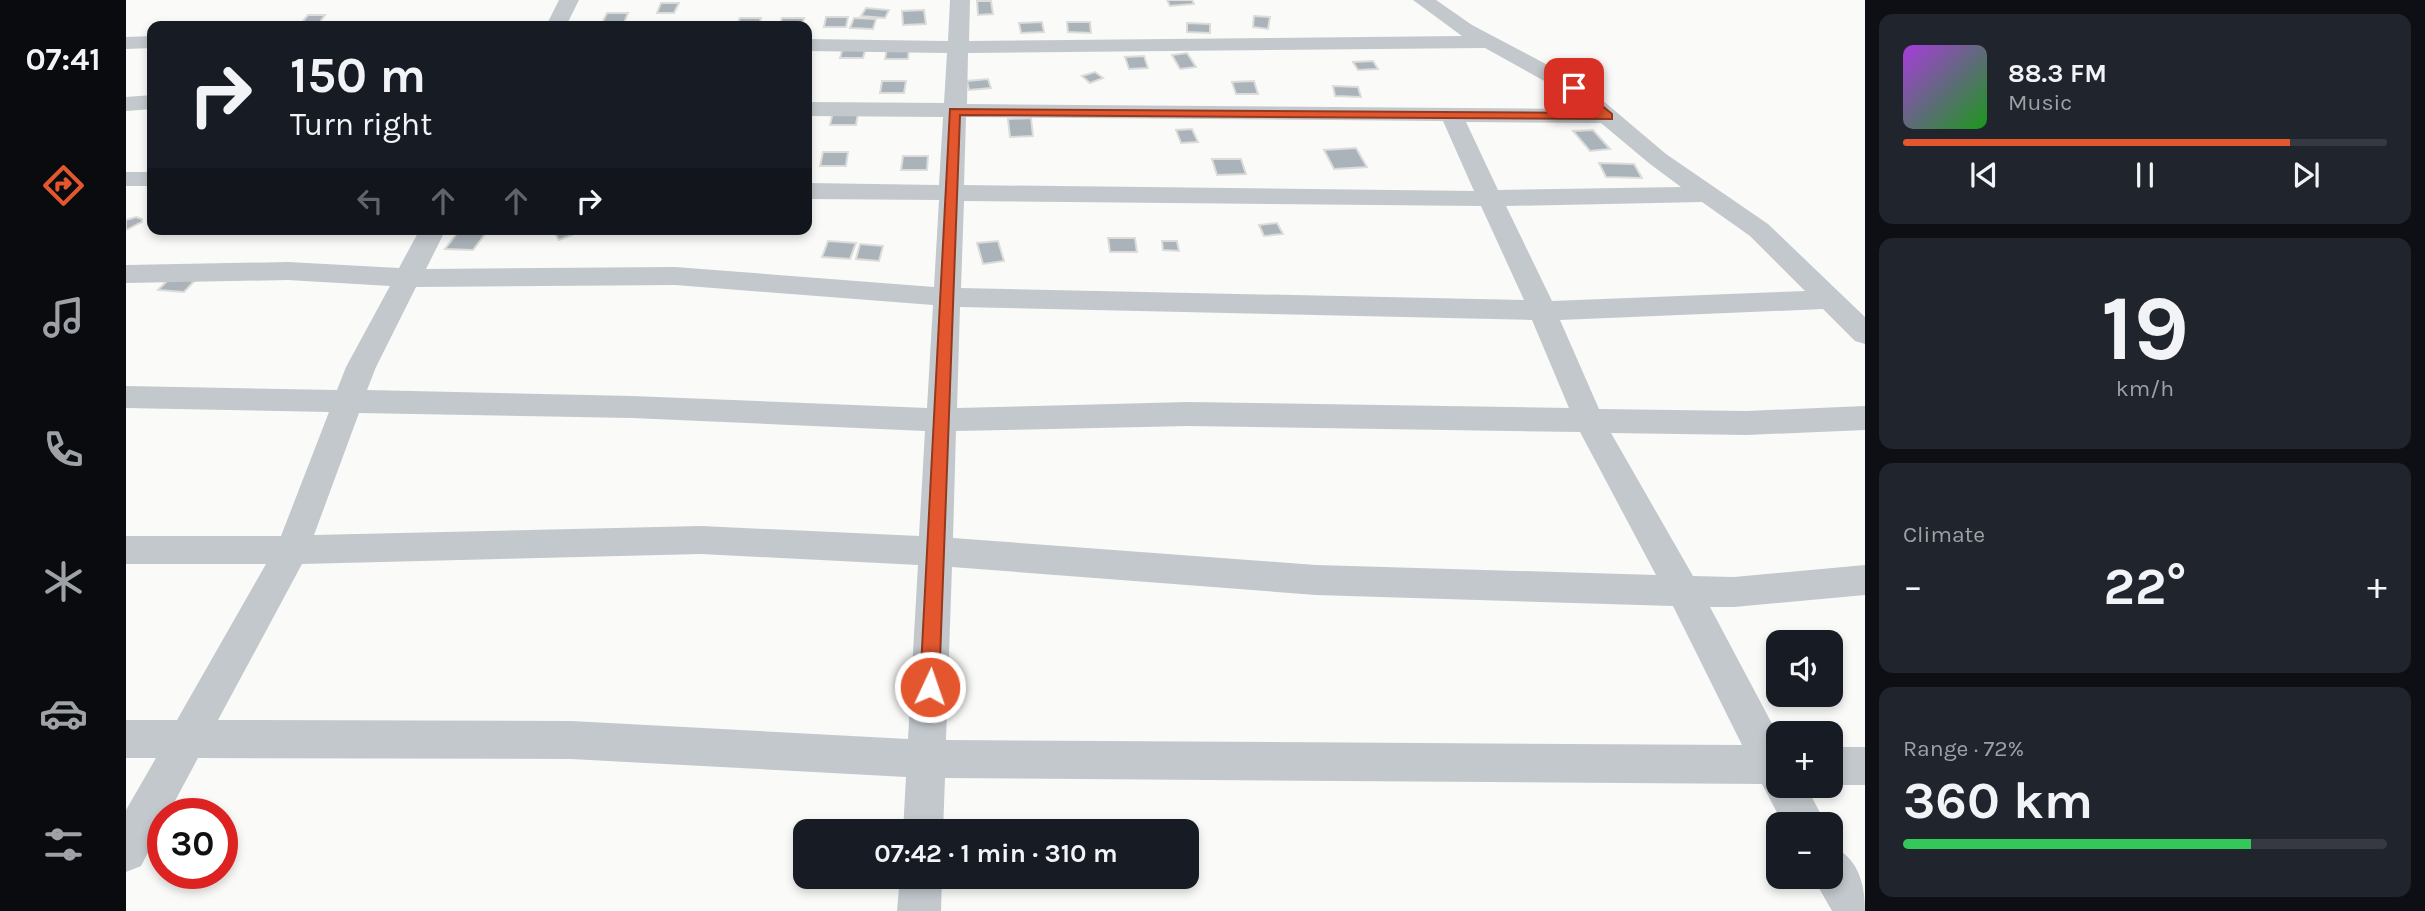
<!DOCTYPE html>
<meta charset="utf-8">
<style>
body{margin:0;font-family:Karla,sans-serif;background:#20242c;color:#f1f3f6;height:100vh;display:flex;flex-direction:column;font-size:26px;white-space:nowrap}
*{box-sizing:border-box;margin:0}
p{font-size:23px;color:#9ea1a6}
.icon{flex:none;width:38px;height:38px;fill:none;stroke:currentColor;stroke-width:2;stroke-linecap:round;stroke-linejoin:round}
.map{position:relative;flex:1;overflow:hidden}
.panel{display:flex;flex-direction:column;gap:14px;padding:14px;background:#0d0f14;width:560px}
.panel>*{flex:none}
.hud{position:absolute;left:21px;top:21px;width:665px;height:214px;border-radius:14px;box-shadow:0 4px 10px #0003;background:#171b24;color:#f1f3f6;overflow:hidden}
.buttons{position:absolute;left:1640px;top:630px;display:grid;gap:14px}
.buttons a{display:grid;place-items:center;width:77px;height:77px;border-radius:14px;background:#171b24;box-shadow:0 4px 10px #0003;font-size:35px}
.speed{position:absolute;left:21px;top:798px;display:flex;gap:14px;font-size:35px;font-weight:700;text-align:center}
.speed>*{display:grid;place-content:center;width:91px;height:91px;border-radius:50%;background:#171b24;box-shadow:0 4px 10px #0003;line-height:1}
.speed .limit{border:10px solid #d22;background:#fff;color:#111}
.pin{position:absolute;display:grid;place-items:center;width:60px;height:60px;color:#fff;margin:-30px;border-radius:14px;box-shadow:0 4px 10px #0006}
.me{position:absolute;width:77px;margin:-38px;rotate:3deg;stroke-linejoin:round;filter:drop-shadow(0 0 5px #0008)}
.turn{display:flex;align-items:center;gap:24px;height:147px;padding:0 28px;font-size:32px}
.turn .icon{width:91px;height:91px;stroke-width:2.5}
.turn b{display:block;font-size:49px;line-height:60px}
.lanes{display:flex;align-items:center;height:66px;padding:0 28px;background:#0003;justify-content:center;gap:35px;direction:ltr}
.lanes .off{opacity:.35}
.big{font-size:52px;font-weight:700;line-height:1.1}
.panel .tile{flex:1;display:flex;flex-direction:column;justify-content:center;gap:10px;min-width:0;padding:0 24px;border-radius:14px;background:#20242c}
.panel .dial{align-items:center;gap:0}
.dial b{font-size:91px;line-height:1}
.song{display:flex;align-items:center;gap:21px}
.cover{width:84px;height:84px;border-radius:10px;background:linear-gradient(135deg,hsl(280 70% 55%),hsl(120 70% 35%))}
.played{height:7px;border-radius:4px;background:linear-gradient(90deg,#e4572e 80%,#363941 80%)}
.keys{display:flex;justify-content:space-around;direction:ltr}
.heat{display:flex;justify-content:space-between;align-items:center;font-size:38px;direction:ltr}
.charge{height:10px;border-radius:5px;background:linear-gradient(90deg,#34c759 72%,#363941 0)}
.trip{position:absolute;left:667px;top:819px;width:406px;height:70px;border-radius:14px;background:#171b24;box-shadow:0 4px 10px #0003;font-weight:700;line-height:70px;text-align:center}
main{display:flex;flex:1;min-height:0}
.tabs{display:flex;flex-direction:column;width:126px;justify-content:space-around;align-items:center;background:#090b0e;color:#9ea1a6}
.tabs .icon{width:49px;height:49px}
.tabs .active{color:#e4572e}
.tabs b{font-size:32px;color:#f1f3f6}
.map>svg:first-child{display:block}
.building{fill:#aab3b9;stroke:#dcdcda;stroke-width:2}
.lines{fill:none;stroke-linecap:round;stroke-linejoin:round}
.minor{fill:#c3c8cc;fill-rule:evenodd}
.route{fill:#e4572e;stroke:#94391e;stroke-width:2}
</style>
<main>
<nav class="tabs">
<b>07:41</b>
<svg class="icon active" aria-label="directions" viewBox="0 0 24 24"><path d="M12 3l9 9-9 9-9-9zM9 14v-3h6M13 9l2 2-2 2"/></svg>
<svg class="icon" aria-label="music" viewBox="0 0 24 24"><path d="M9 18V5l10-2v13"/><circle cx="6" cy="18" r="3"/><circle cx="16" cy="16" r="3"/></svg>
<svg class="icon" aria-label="phone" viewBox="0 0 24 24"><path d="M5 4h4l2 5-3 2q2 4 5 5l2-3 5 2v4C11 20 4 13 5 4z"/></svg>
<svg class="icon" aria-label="climate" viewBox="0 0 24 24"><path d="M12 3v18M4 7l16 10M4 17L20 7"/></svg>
<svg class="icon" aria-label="car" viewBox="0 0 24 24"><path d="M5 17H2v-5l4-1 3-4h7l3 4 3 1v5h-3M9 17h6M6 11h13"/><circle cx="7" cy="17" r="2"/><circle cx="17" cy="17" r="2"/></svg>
<svg class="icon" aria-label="filters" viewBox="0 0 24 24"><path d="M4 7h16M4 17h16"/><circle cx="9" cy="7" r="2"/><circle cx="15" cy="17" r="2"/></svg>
</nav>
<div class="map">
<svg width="1739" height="911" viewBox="0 0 1739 911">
<rect width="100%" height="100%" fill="#fafaf8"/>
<path class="building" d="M1041,0H1066L1068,4L1044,6Z
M851,1H865L867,14L852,15Z
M535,3H553L548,13H531Z
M740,8L763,10L759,18L735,16Z
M798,10L800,24L777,25L776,11Z
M481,13H502L498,23H476Z
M182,15H199L193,23L176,22Z
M1128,16L1144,17L1142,29L1127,27Z
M700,17H722L720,27H698Z
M614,18H635L633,26H610Z
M656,18H678L676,26H653Z
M728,18L750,19L747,29L724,28Z
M916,22L918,32L895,33L893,23Z
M941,22H964L965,33L942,32Z
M1061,23L1084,24V33L1061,32Z
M717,47H740L737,58H714Z
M761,48H783L782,59H759Z
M1061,53L1070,67L1054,69L1046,55Z
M1018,56L1022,68L1003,69L999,57Z
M1247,61L1252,69L1232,70L1227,62Z
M969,72L977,78L964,83L956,76Z
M862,79L865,88L843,90L841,81Z
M756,81H780L778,93H754Z
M1128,81L1132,94H1110L1106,82Z
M1207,86L1232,87L1235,97L1209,96Z
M707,112L732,113L730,125H704Z
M905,118L907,136L884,137L882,119Z
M1066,129L1072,142L1055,143L1050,130Z
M1467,130L1484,149L1464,151L1447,131Z
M1230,148L1241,167L1208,169L1198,150Z
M697,152H722L720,166H694Z
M777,156H802L801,170H775Z
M1086,159H1115L1120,174L1091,175Z
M1473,163L1508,164L1516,178L1480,177Z
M10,217L16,219V222L0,230V220Z
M1151,223L1157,234L1138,236L1133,225Z
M426,229H461L433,240Z
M332,232L359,234L347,250L319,249Z
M982,238H1009L1011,252H984Z
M702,241L730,243L724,259L696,257Z
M872,241L878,261L857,264L851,243Z
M1036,241H1051L1053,251L1037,250Z
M734,244L757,246L753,261L730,259Z
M48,274L73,276L58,292L32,290Z"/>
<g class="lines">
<path class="minor" d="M433,0H453L440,26H420Z
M824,0H844L843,41L1336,36L1287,0H1310L1346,25L1456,83L1540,154L1642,224L1739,317V344L1729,341L1697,309L1434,320L1473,409L1621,411L1739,406V430L1621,435L1485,433L1567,576L1608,577L1739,565V595L1608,607H1584L1652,735V786H1680L1700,824H1657L1636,784L819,778L817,831H777L780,777L445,759L72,758L42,814H37V824L15,866L0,872V810L30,758H0V720H51L140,564H0V536H155L203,412L0,408V386L211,390L220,367L264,286L162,280L0,283V265L162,262L273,268L294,229H320L300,269L549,267L808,287L813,200L681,199V183L813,185L817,117L681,116V102L818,103L821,53L681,51V39L822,41ZM1359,48L1440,93L1459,109L841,104L842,53ZM840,117L1317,121L1348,191L838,185ZM1340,122L1475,123L1524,164L1555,187L1372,190ZM838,201L1355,206L1398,300L835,288ZM1576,202L1624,236L1679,291L1426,301L1380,206ZM549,285L807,305L801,408L506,396L241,390L250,367L290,287ZM834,307L1406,320L1443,408L1062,402L831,408ZM233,413L506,418L799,431L793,536L575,526L188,535ZM1062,426L1454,432L1530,575L1190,565L827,538L830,431ZM575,554L792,565L782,739L445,721L92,720L176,564ZM826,567L1190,595L1547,606L1616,745L820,740Z
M26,36V48L0,49V37Z
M26,95V109L0,111V97Z
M0,172H26V186H0Z
M1704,747H1739V785H1704Z
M1704,845C1732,857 1739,883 1739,911H1706L1689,881L1687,877H1704Z
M774,877H816L815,911H771Z"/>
</g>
<path class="route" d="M1444,86H1452L1486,114V119L834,115L813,687L810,693L804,696L797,693L794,687L824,109L1470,113L1444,91Z"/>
</svg>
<div class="buttons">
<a><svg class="icon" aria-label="sound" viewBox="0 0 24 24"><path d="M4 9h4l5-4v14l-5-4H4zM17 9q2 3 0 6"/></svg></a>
<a>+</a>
<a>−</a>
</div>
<div class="speed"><div class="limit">30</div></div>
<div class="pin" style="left:1448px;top:88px;background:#d93025"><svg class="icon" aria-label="arrive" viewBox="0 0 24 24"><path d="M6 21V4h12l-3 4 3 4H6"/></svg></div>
<svg class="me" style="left:804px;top:687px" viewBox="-20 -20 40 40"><circle r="17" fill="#e4572e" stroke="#fff" stroke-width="3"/><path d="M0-11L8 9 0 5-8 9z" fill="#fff"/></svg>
<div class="trip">07:42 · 1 min · 310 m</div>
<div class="hud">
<div class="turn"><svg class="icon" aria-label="right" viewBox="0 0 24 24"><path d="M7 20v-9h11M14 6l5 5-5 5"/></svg><div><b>150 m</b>Turn right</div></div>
<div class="lanes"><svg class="icon off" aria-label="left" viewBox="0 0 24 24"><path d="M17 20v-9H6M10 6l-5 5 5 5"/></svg><svg class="icon off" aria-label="ahead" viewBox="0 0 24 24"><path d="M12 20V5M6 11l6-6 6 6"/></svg><svg class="icon off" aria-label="ahead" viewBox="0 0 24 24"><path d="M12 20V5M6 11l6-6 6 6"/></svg><svg class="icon" aria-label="right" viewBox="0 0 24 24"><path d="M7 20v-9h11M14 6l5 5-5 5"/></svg></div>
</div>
</div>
<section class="panel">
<div class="tile">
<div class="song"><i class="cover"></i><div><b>88.3 FM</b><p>Music</p></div></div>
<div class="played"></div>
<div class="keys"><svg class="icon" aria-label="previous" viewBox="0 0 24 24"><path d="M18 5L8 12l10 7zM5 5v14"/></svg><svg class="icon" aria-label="pause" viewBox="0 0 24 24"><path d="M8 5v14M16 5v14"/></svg><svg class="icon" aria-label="next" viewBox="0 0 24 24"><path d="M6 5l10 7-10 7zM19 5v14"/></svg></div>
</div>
<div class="tile dial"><b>19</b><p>km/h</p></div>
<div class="tile"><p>Climate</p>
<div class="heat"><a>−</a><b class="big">22°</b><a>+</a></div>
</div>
<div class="tile"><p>Range · 72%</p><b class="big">360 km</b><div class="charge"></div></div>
</section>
</main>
